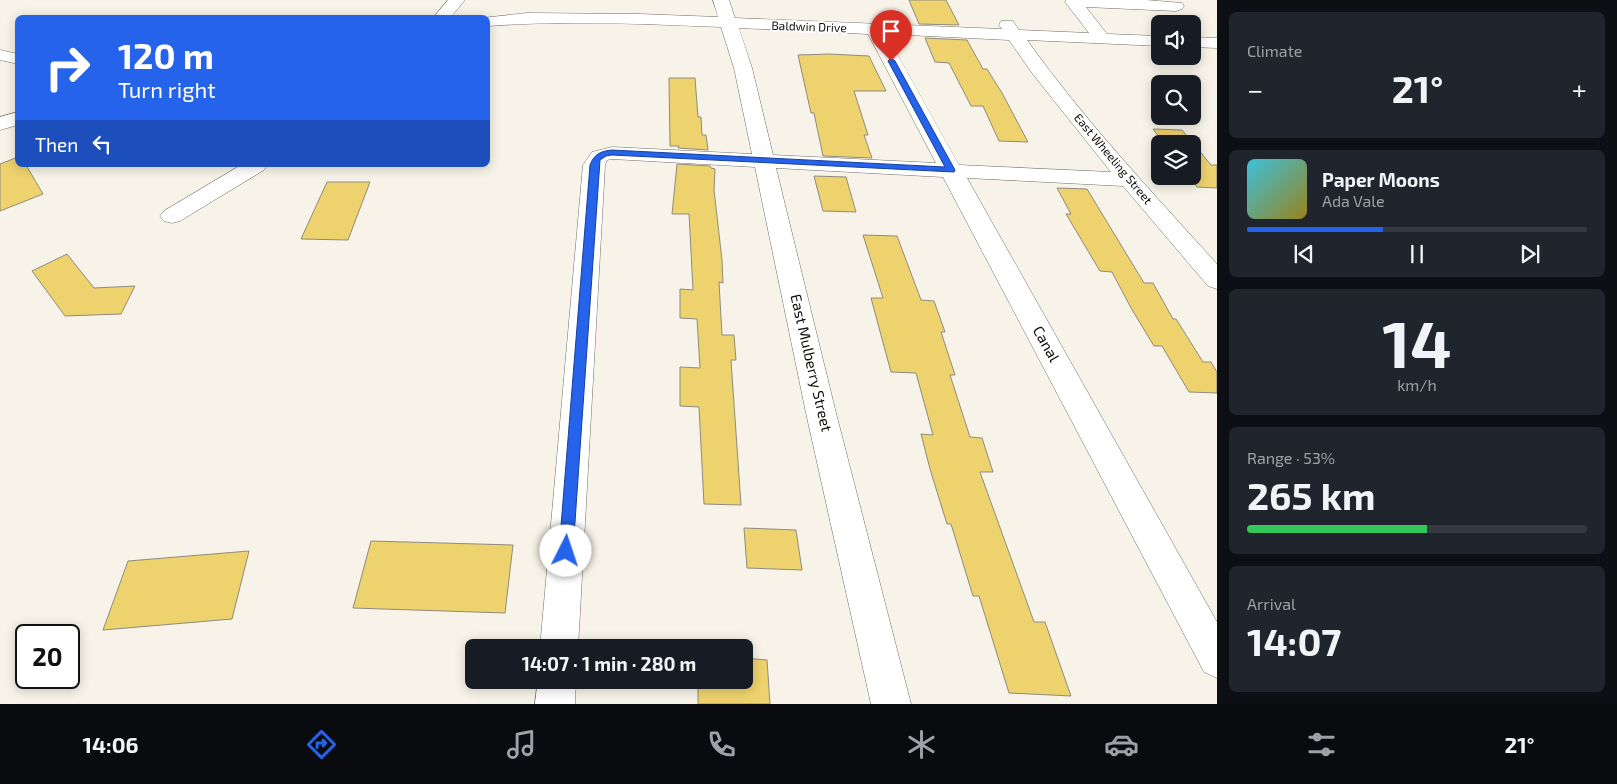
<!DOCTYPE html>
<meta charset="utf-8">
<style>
body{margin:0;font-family:"Exo 2",sans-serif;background:#20242c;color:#f1f3f6;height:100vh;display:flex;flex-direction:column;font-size:19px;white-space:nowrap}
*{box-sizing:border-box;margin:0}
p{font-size:16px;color:#9ea1a6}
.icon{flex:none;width:28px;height:28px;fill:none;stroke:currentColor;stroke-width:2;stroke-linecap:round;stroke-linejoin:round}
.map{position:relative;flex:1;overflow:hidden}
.details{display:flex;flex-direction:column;gap:12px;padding:12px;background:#0d0f14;width:400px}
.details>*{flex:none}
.hud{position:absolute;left:15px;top:15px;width:475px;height:152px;border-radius:8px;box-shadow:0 2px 12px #0003;background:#2563eb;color:#fff;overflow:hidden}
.tools{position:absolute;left:1151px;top:15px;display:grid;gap:10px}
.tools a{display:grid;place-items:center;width:50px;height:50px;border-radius:8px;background:#171b24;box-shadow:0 2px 12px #0003;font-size:25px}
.speed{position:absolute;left:15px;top:624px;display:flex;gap:10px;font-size:25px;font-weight:700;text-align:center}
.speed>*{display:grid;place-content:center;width:65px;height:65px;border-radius:50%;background:#171b24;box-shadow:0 2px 12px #0003;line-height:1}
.speed .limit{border:2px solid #111;border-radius:8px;background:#fff;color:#111}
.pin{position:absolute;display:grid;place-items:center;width:42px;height:42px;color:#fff;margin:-51px -21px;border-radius:50% 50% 50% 0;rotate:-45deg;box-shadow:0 0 5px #0007}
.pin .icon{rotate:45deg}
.me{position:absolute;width:55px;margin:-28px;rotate:4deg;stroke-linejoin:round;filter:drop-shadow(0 0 4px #0008)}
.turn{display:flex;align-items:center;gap:18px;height:105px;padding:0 20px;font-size:22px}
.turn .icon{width:65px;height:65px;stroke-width:2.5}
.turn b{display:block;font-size:35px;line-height:42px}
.then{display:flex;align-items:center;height:48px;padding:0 20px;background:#0003;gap:10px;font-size:19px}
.big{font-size:38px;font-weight:700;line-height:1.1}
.details .widget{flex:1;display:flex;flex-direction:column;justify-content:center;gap:8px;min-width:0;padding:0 18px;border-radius:8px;background:#20242c}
.details .dial{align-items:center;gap:0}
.dial b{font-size:65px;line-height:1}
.song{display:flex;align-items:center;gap:15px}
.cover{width:60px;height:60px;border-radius:8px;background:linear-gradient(135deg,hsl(190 70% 55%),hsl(50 70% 35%))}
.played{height:5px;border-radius:2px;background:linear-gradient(90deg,#2563eb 40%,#363941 40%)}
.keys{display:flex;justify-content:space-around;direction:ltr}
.heat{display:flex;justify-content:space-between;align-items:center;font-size:28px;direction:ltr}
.charge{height:8px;border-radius:4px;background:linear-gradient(90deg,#34c759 53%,#363941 0)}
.trip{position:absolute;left:465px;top:639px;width:288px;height:50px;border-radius:8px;background:#171b24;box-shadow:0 2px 12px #0003;font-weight:700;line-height:50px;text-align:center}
.dock{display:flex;height:80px;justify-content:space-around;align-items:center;background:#090b0e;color:#9ea1a6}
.dock .icon{width:35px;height:35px}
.dock .selected{color:#2563eb}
.dock b{font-size:22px;color:#f1f3f6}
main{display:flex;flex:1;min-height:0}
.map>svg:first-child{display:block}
.building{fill:#eed26e;stroke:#8e8b80}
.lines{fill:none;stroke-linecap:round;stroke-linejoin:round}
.minor-casing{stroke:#716e63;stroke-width:1}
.minor{fill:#fff;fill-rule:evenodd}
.route{fill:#2563eb;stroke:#184099}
.labels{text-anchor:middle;stroke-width:4;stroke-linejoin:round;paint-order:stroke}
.far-street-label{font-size:12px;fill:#0f0e0a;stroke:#fff}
.street-label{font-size:15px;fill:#0f0e0a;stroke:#fff}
</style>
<main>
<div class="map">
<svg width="1217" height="704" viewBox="0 0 1217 704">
<rect width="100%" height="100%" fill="#f7f3e8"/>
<path class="building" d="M909,0H946L959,25L919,24Z
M925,38L967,40L983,69H987L1002,93L1028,142L999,141L983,106H971L949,63L935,62Z
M829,54L869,56L886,91H854L868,135H864L872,158L823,156L814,113H811L798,55Z
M669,78H695L698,117H701L702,135H706L708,150L678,148L679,146H670Z
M1153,129L1182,130L1211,165H1217V188L1197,187L1189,176H1192V144H1164Z
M18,157V165H26L43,194L0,211V164Z
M677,164L710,166L711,168L715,169L714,190L722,260L723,283L719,282L722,335H734L736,360H731L741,505L704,504L699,407L680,406V367L700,368L697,319L680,318V289L693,290L689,214H672Z
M814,176L846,177L856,212L823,211Z
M327,182H370L348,240L301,239Z
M1057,188L1087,189L1144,283H1153L1173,319H1176L1203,362H1211L1217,372V393L1189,392L1162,346H1154L1131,308L1112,272L1100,271L1066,214H1071Z
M863,235L897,236L921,300L934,301L945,332H941L955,375H950L970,437L982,438L993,472H980L1034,622H1045L1071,696L1009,693L979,596H973L951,524H947L930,469L921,434L933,435L916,373L891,372L871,298H883Z
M67,254L94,288L135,286L121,314L65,316L32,271Z
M744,528L796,530L802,570L747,568Z
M371,541L513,545L505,613L353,608Z
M249,551L232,619L103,630L128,561Z
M744,658L767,660L770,704H698V680H744Z"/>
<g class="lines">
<defs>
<path id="minor" d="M448,0H465L450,18H433Z
M713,0H729L735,18L1002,29L999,25L1001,21H1013L1019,30L1089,33L1065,2L1066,0H1146L1182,3L1184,6L1182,9L1176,11L1086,7L1107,34L1160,36V46L1027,40C1084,120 1152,192 1217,264V289L1208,286L1123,186L967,178L1217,622V678L1204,672L943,177L776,168L836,413L911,704H871L806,413L755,167L612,159L607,160L605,165L578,648H540L583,165L592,152L612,147L752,154L734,68L721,27C644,24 566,20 488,26V18H482L527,13L640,14L718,17ZM739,28L868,34L936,163L773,155L752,68ZM886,34L1009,40L1032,73L1111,172L959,165Z
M1192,37L1217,38V48L1192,47Z
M0,50L18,54V64L0,60Z
M18,112V125L0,130V117Z
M241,165H267L264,170L180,221L172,223L164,221L160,216L164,211Z
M538,680H576L575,704H535Z"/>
</defs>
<use href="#minor" class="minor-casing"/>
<use href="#minor" class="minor"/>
</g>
<path class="route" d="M891,58L895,61L955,170L954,172L612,155L606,156L600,160L573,551L571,556L566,558L561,556L559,551L590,165C594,154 601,151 612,150L945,167L888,61Z"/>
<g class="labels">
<g class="far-street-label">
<text transform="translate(809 27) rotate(2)" y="4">Baldwin Drive</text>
<text transform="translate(1113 159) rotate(50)" y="4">East Wheeling Street</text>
</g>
<g class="street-label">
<text transform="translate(1046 344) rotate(61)" y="5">Canal</text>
<text transform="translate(811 363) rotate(77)" y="5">East Mulberry Street</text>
</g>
</g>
</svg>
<div class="tools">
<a><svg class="icon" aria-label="sound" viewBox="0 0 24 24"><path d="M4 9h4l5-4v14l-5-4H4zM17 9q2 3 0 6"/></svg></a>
<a><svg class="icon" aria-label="search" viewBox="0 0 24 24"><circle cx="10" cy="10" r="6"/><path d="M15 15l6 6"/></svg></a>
<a><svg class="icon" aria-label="layers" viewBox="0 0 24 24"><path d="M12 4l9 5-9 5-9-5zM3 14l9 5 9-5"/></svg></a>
</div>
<div class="speed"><div class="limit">20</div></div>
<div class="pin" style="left:891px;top:61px;background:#d93025"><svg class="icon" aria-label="arrive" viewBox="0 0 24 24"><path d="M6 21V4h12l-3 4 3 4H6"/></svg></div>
<svg class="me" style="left:566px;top:551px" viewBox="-20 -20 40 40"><circle r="19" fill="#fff"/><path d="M0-13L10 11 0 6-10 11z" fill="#2563eb"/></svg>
<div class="trip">14:07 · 1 min · 280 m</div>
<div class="hud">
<div class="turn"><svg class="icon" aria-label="right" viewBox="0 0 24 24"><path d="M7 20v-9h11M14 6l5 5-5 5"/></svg><div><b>120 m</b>Turn right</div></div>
<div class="then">Then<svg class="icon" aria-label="left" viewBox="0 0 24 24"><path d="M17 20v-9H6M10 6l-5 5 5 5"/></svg></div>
</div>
</div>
<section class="details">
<div class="widget"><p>Climate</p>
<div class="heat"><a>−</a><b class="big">21°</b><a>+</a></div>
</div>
<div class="widget">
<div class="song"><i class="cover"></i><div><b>Paper Moons</b><p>Ada Vale</p></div></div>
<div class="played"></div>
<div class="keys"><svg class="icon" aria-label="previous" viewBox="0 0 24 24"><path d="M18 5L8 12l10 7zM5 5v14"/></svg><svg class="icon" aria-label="pause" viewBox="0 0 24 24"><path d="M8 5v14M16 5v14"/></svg><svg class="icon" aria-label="next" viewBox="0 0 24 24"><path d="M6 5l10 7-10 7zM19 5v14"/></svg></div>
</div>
<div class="widget dial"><b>14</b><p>km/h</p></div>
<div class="widget"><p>Range · 53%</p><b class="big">265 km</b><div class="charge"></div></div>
<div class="widget"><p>Arrival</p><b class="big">14:07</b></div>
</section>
</main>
<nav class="dock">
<b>14:06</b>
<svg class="icon selected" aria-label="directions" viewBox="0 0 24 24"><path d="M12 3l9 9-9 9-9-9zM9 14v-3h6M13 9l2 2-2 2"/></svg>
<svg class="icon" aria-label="music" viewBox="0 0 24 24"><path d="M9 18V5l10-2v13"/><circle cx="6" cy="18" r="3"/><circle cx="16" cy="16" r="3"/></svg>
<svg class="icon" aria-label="phone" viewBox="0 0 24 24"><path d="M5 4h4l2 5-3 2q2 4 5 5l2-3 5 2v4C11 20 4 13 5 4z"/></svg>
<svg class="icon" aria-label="climate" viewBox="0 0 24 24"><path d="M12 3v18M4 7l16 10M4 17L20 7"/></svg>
<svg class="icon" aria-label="car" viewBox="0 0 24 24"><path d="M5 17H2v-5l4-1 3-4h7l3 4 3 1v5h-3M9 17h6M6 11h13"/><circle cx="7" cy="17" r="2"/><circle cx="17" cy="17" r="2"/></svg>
<svg class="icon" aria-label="filters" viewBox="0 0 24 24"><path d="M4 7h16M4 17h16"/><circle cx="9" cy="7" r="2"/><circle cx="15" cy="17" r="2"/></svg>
<b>21°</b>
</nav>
